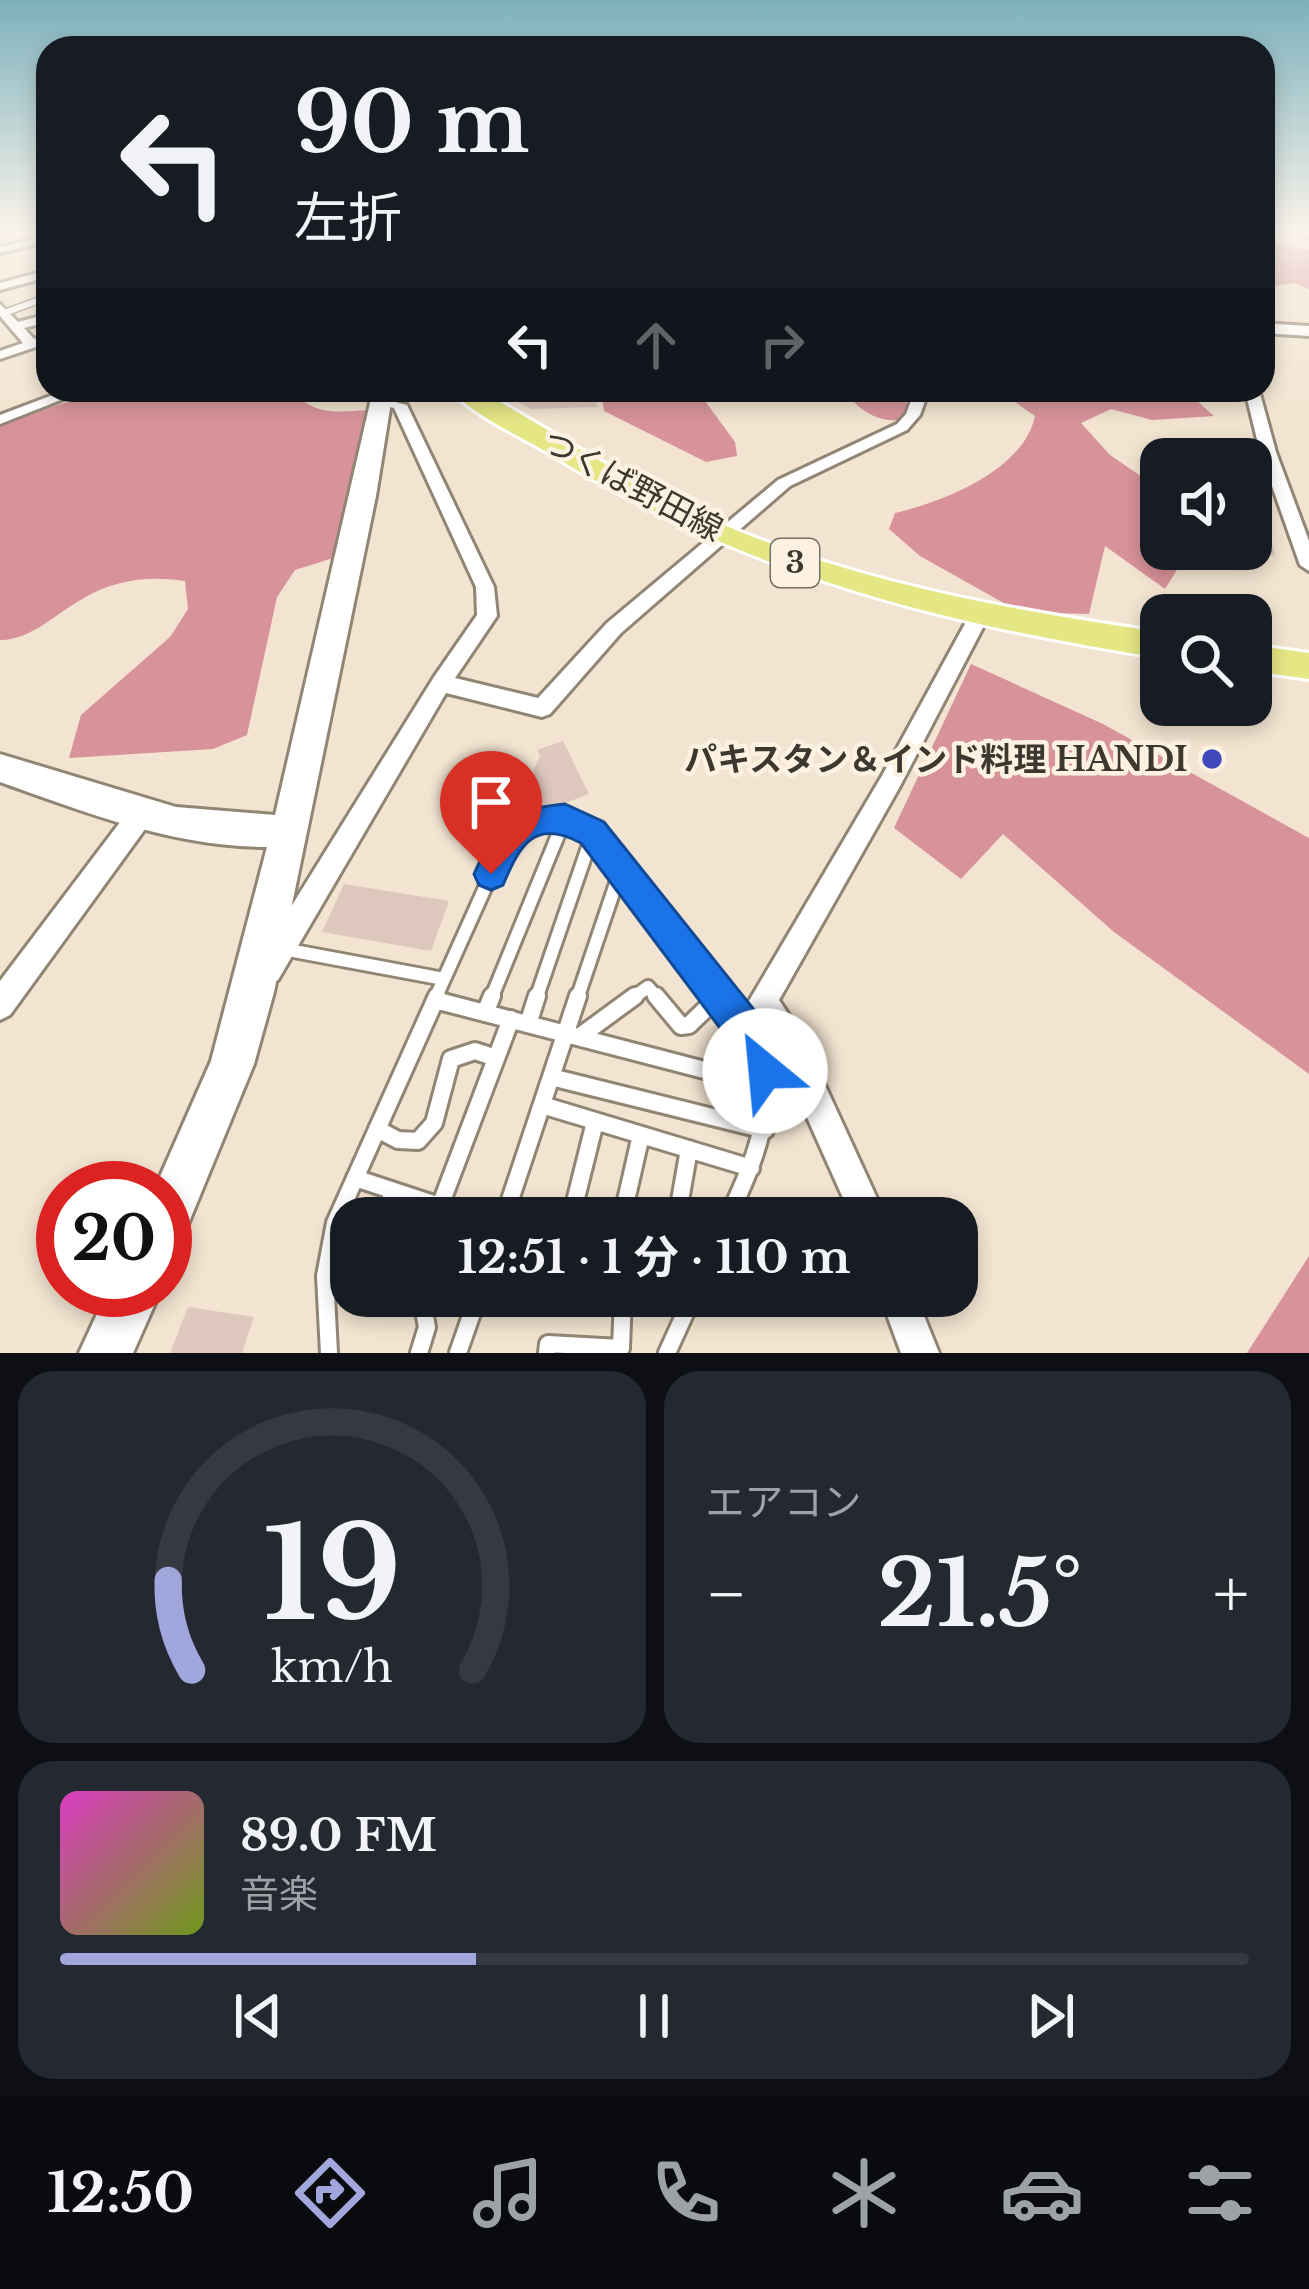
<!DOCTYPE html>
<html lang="ja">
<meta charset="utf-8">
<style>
body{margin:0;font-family:"Libre Baskerville","Noto Sans JP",serif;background:#242831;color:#f1f3f6;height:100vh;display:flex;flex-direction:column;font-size:45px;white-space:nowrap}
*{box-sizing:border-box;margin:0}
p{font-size:39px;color:#9ea1a6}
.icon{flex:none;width:66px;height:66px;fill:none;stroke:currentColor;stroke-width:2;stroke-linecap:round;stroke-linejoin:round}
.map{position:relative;height:1353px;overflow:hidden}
.panel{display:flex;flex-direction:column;gap:18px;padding:18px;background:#0d0f14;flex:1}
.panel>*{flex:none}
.banner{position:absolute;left:36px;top:36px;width:1239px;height:366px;border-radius:36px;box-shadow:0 6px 18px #0003;background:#171b24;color:#f1f3f6;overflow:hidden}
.fabs{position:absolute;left:1140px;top:438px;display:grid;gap:24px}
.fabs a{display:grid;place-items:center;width:132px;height:132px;border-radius:24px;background:#171b24;box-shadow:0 6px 18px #0003;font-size:60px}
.speed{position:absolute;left:36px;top:1161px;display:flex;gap:24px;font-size:60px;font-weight:700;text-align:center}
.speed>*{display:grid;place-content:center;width:156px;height:156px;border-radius:50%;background:#171b24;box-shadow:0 6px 18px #0003;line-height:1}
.speed .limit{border:18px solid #d22;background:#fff;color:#111}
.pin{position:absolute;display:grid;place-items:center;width:102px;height:102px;color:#fff;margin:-123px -51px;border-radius:50% 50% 50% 0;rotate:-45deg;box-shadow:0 0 12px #0007}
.pin .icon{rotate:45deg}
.me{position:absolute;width:132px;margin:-66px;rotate:332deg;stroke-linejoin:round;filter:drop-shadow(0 0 9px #0008)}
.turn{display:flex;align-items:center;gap:42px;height:252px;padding:0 60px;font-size:54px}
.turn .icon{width:156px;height:156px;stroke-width:2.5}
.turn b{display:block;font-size:84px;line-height:102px}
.lanes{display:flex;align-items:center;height:114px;padding:0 60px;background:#0003;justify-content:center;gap:60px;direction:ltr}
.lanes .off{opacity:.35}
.big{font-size:90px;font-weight:700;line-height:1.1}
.panel .widget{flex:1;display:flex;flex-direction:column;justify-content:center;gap:18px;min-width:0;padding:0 42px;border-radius:36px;background:#242831}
.panel .dial{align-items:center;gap:0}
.dial svg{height:312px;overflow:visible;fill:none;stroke:#363941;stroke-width:7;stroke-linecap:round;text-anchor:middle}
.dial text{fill:#f1f3f6;stroke:none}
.song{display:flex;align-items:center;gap:36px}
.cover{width:144px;height:144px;border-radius:18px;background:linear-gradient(135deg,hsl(310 70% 55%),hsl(80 70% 35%))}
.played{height:12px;border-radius:6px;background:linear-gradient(90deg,#a1a6dc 35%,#363941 35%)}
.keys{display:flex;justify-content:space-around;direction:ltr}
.heat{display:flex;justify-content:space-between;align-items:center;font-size:66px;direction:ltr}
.panel .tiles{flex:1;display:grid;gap:18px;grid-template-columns:1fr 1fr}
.widget:last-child{grid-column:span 2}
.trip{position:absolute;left:330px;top:1197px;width:648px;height:120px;border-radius:36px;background:#171b24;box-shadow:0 6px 18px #0003;font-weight:700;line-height:120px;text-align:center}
.menu{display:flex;height:192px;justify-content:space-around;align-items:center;background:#090b0e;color:#9ea1a6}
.menu .icon{width:84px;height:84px}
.menu .selected{color:#a1a6dc}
.menu b{font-size:54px;color:#f1f3f6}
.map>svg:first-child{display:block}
.forest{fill:#d8929a}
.building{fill:#dec7bc}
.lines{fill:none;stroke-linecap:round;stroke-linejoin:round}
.lane-far2-casing{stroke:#918573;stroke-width:9}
.lane-far1-casing{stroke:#918573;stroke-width:18}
.lane-casing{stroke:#918573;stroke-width:22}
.street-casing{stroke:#918573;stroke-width:6}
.secondary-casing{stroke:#918573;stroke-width:6}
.primary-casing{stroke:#fff;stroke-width:6}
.lane-far2{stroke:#fff;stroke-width:6}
.lane-far1{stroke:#fff;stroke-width:12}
.lane{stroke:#fff;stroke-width:16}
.street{fill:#fff;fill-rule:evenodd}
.secondary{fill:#fff;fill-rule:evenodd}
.primary{fill:#e5e684;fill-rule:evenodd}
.route{fill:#1a73e8;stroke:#114b97;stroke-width:3}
.poi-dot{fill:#4048bc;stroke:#fdf2e2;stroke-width:4.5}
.labels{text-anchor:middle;stroke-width:9;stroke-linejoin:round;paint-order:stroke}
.shield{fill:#fdf2e2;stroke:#766f65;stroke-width:3}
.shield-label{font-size:30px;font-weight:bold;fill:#3c372f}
.street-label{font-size:33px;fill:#3c372f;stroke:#fdf2e2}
.poi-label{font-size:33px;font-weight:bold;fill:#3c372f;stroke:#fdf2e2;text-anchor:end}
</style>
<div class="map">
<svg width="1309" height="1353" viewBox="0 0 1309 1353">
<rect width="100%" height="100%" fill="#f2e4d0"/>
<path class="forest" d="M1263,241L1309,250V289L1295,283L1263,288Z
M109,390H291C314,416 336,412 369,410L362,549L295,570L277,597L247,735L213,749L69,758L81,715L170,637L188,609L185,581C149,576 117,579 84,598C58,612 30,641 0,640V422Z
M601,390H697L735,442L737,456L706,462L604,411Z
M843,390H898L918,421C882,422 867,419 843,390Z
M998,390H1185L1214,416L1152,420L1111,409L1081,423L1110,455L1161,490V549L1189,550L1165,589L1105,546L1089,614L1020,612L920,556L889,529L895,513C943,502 1024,470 1035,416Z
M971,664L1103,724L1309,838V1074L1114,932L1003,834L961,879L894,828Z
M1309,1256V1353H1247Z"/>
<path class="building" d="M497,390H592L598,407L531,409Z
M1257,485L1275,556L1251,549V486Z
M563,741L589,794L552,808L519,804L540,755L537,750Z
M344,884L449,901L431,951L322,932Z
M188,1307L254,1317L242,1353H170Z"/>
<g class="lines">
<defs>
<path id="lane-far2" d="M4,313L48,297"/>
<path id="lane-far1" d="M283,949L444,979
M435,999L507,839C536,818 561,814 593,833L722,999
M491,999L565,818
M536,999L593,833
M577,999L621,869
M631,999L648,987L658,999
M716,999L720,995"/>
<path id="lane" d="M656,996L681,1026L689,1025L719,996
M719,996C730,1011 746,1026 754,1043C782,1103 753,1163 728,1218
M435,1000L766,1086
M485,1013L492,996
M528,1024L537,996
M579,1037L635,996
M551,1077L765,1130
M542,1105L751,1168
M377,1129L398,1140L418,1141L434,1123L451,1059L475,1051L496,1058
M355,1178L476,1218
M440,1206L511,1019
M382,1218L394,1191
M504,1218L578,996
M571,1218L595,1122
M622,1218L641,1135
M677,1218L689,1149
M329,1353L325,1276L335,1223L437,996
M419,1353L427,1327L421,1296
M458,1353L478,1296
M547,1353L548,1344L621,1348L623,1296
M667,1353L693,1296"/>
<path id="street" d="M1280,230H1309V236Z
M48,235V241L0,253V247Z
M48,270V277L0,290V283Z
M0,304L18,322L48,314V322L24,328L34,339L48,335V343L0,359V351L23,343L0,316Z
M66,390H86L0,424V415Z
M915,390H929L920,415L907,430L790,486L621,633L550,714L542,717L446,693L278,980L268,984L258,980L254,970L258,960L434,677L477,615L476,587L394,408L377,403V397L407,405L494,587L497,616L455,678L538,698L607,623L778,480L897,424L906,414Z
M1245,390H1259L1276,452L1309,541V571L1300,565L1260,452Z
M979,609L989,616L899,788L779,1000L802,1035L886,1218H852L780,1057L749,1001L883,774L972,611Z
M139,806L148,809L151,817L148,825L10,1015L0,1020V981L130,809Z
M880,1296H916L939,1353H901Z"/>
<path id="secondary" d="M1263,323L1309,326V336L1263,333Z
M373,390H393L376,496L274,992L254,1064L182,1239L165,1247V1188H155L211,1061L267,847C174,847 87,813 0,782V754L176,807L275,815Z
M108,1290H161L133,1353H79Z"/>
<path id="primary" d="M451,390H480C564,439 646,492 736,530C872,586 1017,611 1161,632V658C935,622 748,575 550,454C519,435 475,417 451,390Z
M1251,645L1309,653V679L1251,671Z"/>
</defs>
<use href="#lane-far2" class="lane-far2-casing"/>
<use href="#lane-far1" class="lane-far1-casing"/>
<use href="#lane" class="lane-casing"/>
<use href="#street" class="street-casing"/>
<use href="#secondary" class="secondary-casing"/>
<use href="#primary" class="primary-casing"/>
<use href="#lane-far2" class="lane-far2"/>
<use href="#lane-far1" class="lane-far1"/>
<use href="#lane" class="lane"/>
<use href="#street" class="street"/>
<use href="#secondary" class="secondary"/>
<use href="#primary" class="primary"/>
</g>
<linearGradient id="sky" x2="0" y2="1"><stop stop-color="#7db0bc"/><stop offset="0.55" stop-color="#f9f3ea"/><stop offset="1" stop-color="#f9f3ea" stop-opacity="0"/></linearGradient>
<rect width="1309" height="419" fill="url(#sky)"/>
<path class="route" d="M565,804L604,822L767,1026L785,1071L779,1085L765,1091L751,1085L738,1052L581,843C534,818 520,845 503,885L491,890L479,885L474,874C498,821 506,810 565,804Z"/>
<circle class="poi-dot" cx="1212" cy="759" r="12"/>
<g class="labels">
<rect class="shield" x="771" y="539" width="48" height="48" rx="9"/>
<g class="shield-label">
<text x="795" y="573">3</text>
</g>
<g class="street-label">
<text transform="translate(633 485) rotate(28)" y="12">つくば野田線</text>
</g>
<g class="poi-label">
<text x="1188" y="771">パキスタン＆インド料理 HANDI</text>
</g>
</g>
</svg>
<div class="fabs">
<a><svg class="icon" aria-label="sound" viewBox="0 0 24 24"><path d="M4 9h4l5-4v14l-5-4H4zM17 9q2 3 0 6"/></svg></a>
<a><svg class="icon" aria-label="search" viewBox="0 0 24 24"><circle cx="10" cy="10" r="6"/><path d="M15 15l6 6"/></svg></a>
</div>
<div class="speed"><div class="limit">20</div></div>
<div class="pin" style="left:491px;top:874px;background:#d93025"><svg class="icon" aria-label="arrive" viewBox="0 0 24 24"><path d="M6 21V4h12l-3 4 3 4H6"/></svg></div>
<svg class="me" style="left:765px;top:1071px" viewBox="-20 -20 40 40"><circle r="19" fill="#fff"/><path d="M0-13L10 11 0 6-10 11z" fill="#1a73e8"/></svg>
<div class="trip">12:51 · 1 分 · 110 m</div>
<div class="banner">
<div class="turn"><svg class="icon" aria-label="left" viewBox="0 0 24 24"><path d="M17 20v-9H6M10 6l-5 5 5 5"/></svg><div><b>90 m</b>左折</div></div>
<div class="lanes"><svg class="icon" aria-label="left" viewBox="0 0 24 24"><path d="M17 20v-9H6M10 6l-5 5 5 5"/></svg><svg class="icon off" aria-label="ahead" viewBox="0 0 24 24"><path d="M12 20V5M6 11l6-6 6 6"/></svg><svg class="icon off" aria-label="right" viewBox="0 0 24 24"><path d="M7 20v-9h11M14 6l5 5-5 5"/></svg></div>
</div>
</div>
<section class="panel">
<div class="tiles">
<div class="widget dial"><svg viewBox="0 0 100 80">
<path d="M14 69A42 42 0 1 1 86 69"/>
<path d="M14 69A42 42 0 0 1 8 46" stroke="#a1a6dc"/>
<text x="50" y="56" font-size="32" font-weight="700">19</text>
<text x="50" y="72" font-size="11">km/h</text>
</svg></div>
<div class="widget"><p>エアコン</p>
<div class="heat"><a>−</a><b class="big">21.5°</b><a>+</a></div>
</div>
<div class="widget">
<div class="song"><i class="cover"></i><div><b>89.0 FM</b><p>音楽</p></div></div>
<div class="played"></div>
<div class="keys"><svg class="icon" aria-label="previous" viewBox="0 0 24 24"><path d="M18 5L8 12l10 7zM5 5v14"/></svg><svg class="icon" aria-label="pause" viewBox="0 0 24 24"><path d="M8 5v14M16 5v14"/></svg><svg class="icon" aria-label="next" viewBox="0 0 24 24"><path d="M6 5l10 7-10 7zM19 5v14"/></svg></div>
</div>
</div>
</section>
<nav class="menu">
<b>12:50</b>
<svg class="icon selected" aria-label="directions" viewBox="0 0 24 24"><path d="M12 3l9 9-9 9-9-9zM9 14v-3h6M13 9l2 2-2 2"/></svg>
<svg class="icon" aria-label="music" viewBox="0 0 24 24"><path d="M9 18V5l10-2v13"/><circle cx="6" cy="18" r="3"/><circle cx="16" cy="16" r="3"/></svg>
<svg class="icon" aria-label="phone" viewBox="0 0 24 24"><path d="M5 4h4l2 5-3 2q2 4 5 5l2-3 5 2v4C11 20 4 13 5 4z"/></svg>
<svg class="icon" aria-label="climate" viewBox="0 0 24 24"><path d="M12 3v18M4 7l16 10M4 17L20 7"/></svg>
<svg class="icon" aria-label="car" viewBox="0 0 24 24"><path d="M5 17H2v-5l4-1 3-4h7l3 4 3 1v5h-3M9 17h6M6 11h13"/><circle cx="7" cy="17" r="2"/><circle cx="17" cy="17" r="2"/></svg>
<svg class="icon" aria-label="filters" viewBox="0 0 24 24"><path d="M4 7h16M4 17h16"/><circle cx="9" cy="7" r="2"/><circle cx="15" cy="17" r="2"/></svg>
</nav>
